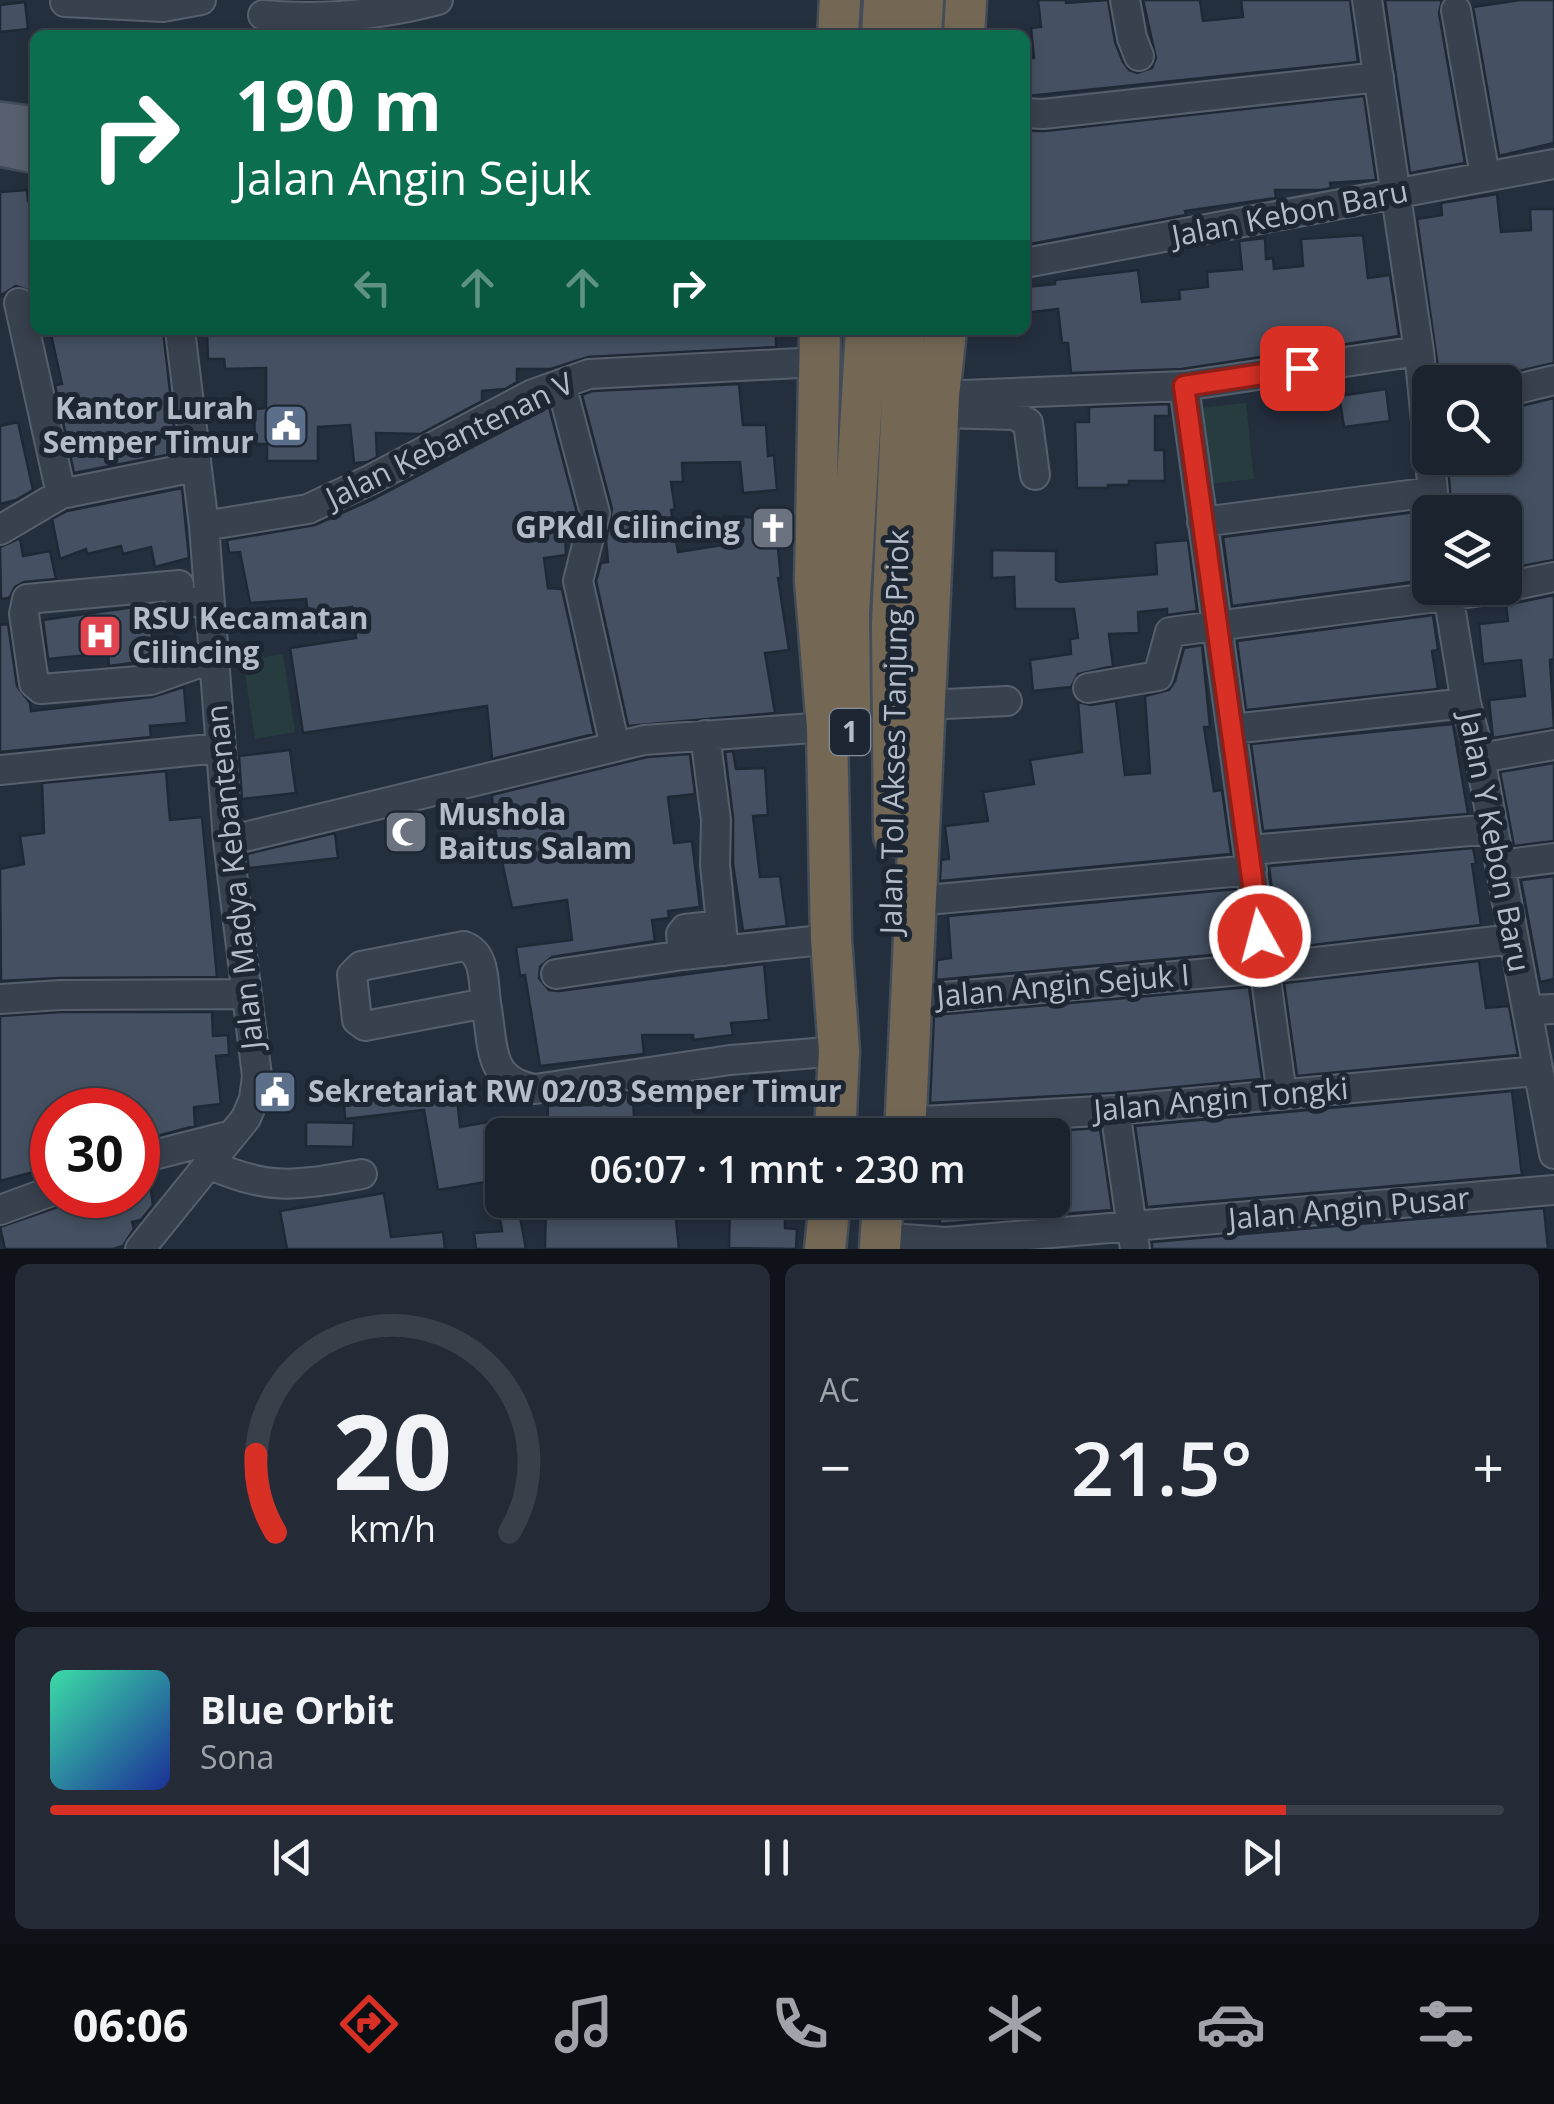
<!DOCTYPE html>
<html lang="id">
<meta charset="utf-8">
<style>
body{margin:0;font-family:"Open Sans",sans-serif;background:#242b36;color:#f1f3f6;height:100vh;display:flex;flex-direction:column;font-size:38px;white-space:nowrap}
*{box-sizing:border-box;margin:0}
p{font-size:32px;color:#a0a4aa}
.icon{flex:none;width:55px;height:55px;fill:none;stroke:currentColor;stroke-width:2;stroke-linecap:round;stroke-linejoin:round}
.map{position:relative;height:1249px;overflow:hidden}
.side{display:flex;flex-direction:column;gap:15px;padding:15px;background:#0f1319;flex:1}
.side>*{flex:none}
.top-card{position:absolute;left:30px;top:30px;width:1000px;height:305px;border-radius:15px;box-shadow:0 5px 15px #0003,0 0 0 2px #39404a;background:#0b6e4f;color:#fff;overflow:hidden}
.tools{position:absolute;left:1412px;top:365px;display:grid;gap:20px}
.tools a{display:grid;place-items:center;width:110px;height:110px;border-radius:15px;background:#1b232e;box-shadow:0 5px 15px #0003,0 0 0 2px #39404a;font-size:50px}
.speed{position:absolute;left:30px;top:1088px;display:flex;gap:20px;font-size:50px;font-weight:700;text-align:center}
.speed>*{display:grid;place-content:center;width:130px;height:130px;border-radius:50%;background:#1b232e;box-shadow:0 5px 15px #0003,0 0 0 2px #39404a;line-height:1}
.speed .limit{border:15px solid #d22;background:#fff;color:#111}
.pin{position:absolute;display:grid;place-items:center;width:85px;height:85px;color:#fff;margin:-42px;border-radius:20px;box-shadow:0 5px 15px #0006}
.me{position:absolute;width:110px;margin:-55px;rotate:353deg;stroke-linejoin:round;filter:drop-shadow(0 0 8px #0008)}
.turn{display:flex;align-items:center;gap:35px;height:210px;padding:0 40px;font-size:45px}
.turn .icon{width:130px;height:130px;stroke-width:2.5}
.turn b{display:block;font-size:70px;line-height:85px}
.lanes{display:flex;align-items:center;height:95px;padding:0 40px;background:#0003;justify-content:center;gap:50px;direction:ltr}
.lanes .off{opacity:.35}
.big{font-size:75px;font-weight:600;line-height:1.1}
.side .card{flex:1;display:flex;flex-direction:column;justify-content:center;gap:15px;min-width:0;padding:0 35px;border-radius:15px;background:#242b36}
.side .dial{align-items:center;gap:0}
.dial svg{height:260px;overflow:visible;fill:none;stroke:#39404a;stroke-width:7;stroke-linecap:round;text-anchor:middle}
.dial text{fill:#f1f3f6;stroke:none}
.song{display:flex;align-items:center;gap:30px}
.cover{width:120px;height:120px;border-radius:15px;background:linear-gradient(135deg,hsl(160 70% 55%),hsl(230 70% 35%))}
.played{height:10px;border-radius:5px;background:linear-gradient(90deg,#d93025 85%,#39404a 85%)}
.keys{display:flex;justify-content:space-around;direction:ltr}
.heat{display:flex;justify-content:space-between;align-items:center;font-size:55px;direction:ltr}
.side .tiles{flex:1;display:grid;gap:15px;grid-template-columns:1fr 1fr}
.card:last-child{grid-column:span 2}
.trip{position:absolute;left:485px;top:1118px;width:585px;height:100px;border-radius:15px;background:#1b232e;box-shadow:0 5px 15px #0003,0 0 0 2px #39404a;font-weight:600;line-height:100px;text-align:center}
.tabs{display:flex;height:160px;justify-content:space-around;align-items:center;background:#0b0e12;color:#a0a4aa}
.tabs .icon{width:70px;height:70px}
.tabs .current{color:#d93025}
.tabs b{font-size:45px;color:#f1f3f6}
.map>svg:first-child{display:block}
.green{fill:#263c3f}
.building{fill:#455162;stroke:#1f2835;stroke-width:2.5}
.lines{fill:none;stroke-linecap:round;stroke-linejoin:round}
.minor-casing{stroke:#565f6c;stroke-width:32}
.major-casing{stroke:#414a57;stroke-width:40}
.highway-casing{stroke:#434c59;stroke-width:45}
.minor{stroke:#38414e;stroke-width:28}
.major{stroke:#56606e;stroke-width:35}
.highway{stroke:#746855;stroke-width:40}
.route-casing{stroke:#8d1f18;stroke-width:25}
.route{stroke:#d93025;stroke-width:18}
.labels{text-anchor:middle;stroke-width:10;stroke-linejoin:round;paint-order:stroke}
.shield{fill:#1d2633;stroke:#878f9c;stroke-width:2.5}
.shield-label{font-size:28px;font-weight:bold;fill:#b4bcc9}
.street-label{font-size:30px;fill:#b4bcc9;stroke:#1d2633}
.poi-label{font-size:30px;font-weight:bold;fill:#b4bcc9;stroke:#1d2633;text-anchor:start}
</style>
<div class="map">
<svg width="1554" height="1249" viewBox="0 0 1554 1249">
<rect width="100%" height="100%" fill="#242f3e"/>
<path class="green" d="M1246,403L1254,479L1199,485L1191,409Z
M283,654L295,732L255,739L243,660Z"/>
<path class="building" d="M1038,0H1066V3L1108,0L1115,42L1123,62L1129,70L1137,73L1152,68L1156,58L1143,0H1200L1203,21L1243,17L1241,0H1350L1358,62L1028,96L1025,59L1034,58L1031,28L1041,27Z
M1385,0H1442L1439,13L1465,163L1410,173Z
M1520,0H1554V143L1499,156L1473,7Z
M25,2L28,29L0,32V5Z
M1364,96L1376,180L1330,183L1331,188L1321,190H1275L1276,198L1185,211L1186,215L1025,245V131H1045Z
M27,190L28,201H35V293L16,286L0,296V192Z
M1497,194L1501,232L1531,230L1530,209H1554V363L1501,375L1491,382H1440L1417,219L1442,215L1441,203Z
M1363,235L1368,278L1390,275L1399,336L1182,369L1071,373L1068,343H1062L1058,309L1025,313V287L1055,284V280L1138,270L1142,302L1180,299L1179,290L1208,287L1207,272L1242,269L1239,241L1265,238L1266,259L1273,258L1274,269L1303,266L1301,239Z
M50,330H91L92,334L111,330H163L177,453L74,473L55,385L62,384Z
M326,330V334L368,330H539V333L571,330H776V347L588,357L551,369H517V382L505,389L482,391V401L420,434L376,433L377,457L367,462L354,463L350,425L318,427V461H267V444H255L254,409L266,408V368L225,369L224,359H208L207,332Z
M739,384L743,425H766L768,456L774,455L777,490L743,493L740,462L682,463L683,482H671L675,509L671,510L678,552L723,545L724,516L785,519V539H777L781,578H778L789,650L765,653L775,713L628,726L596,581L601,563L608,562L606,541L612,509L582,395L592,391Z
M1386,389L1390,421L1344,427L1339,396Z
M1554,398V560L1505,569V512H1452L1447,458H1505V413L1521,411V406Z
M1169,404V416H1155V450H1164L1165,481H1129V485H1108V488H1077L1075,422H1089V407Z
M549,407L577,513L574,526L565,528L566,555L544,558L548,588L562,589L594,734L492,759L487,706L303,733L290,648L356,638L352,607L308,614L306,599L250,603L240,552L229,553L227,540L315,525L371,500Z
M18,422L33,490L16,500L0,504V426Z
M182,488L189,558L155,567L151,547L123,554L121,546L87,554L86,549L60,559L52,519L67,511Z
M1415,512L1426,580L1232,606L1223,537Z
M20,538L23,556L50,551L56,579L24,582L15,587L9,598L1,599L0,547Z
M1188,540L1197,611L1167,615V609L1138,612L1139,633L1109,634L1113,666L1078,674L1071,687L1033,691L1030,660L1071,654L1070,639L1078,638L1074,609H1015L1014,577L992,578V550L1056,551V580L1060,582L1157,574L1155,543Z
M1554,595V659L1550,660L1554,728L1493,738L1489,700L1525,696L1521,660L1483,664L1479,624L1508,621L1506,605Z
M148,605L155,660L109,666L108,653L48,659L43,620Z
M1433,615L1438,650L1432,651L1438,689L1246,710L1237,641Z
M8,624L17,686L30,703L31,711L152,697L184,687L187,723L150,726L151,737L0,752V625Z
M1202,645L1210,727H1204L1214,791L1222,790L1231,854L940,881L941,860L949,859L945,826L988,821L983,792L1034,784L1030,760L1082,752L1078,702L1091,705L1116,701L1125,775L1150,773L1145,696L1169,690L1175,681L1184,648Z
M1453,724L1468,814L1263,831L1251,744Z
M290,750L296,793L242,799L239,756Z
M733,751L736,769L765,768L768,815L753,816L760,877L780,876L787,926L743,931L733,864V818L725,752Z
M690,754L695,794L668,797L674,843L692,841L700,907L668,911L669,918L652,920L655,941L552,957L540,967L539,978L549,990L559,991L764,964L769,1020L731,1023L733,1035L693,1040V1035H642L644,1054L540,1066L525,975L520,976L516,947L572,940L567,900L512,908L493,820L492,795L647,757Z
M1554,763V841L1514,846L1500,772Z
M166,771L170,820L202,817L217,977L60,978L1,981L0,869L24,864L20,836L44,833L42,783Z
M421,816L422,844L391,845L389,820Z
M335,833L338,858L249,868L247,854Z
M1473,848L1476,863L1472,864L1481,925L1279,949L1269,866Z
M1554,876V979L1540,982L1521,880Z
M1236,889L1245,952L936,980L937,960L951,958L948,916Z
M1479,961L1486,1008L1509,1006L1518,1055L1297,1076L1284,983Z
M1249,987L1262,1079L1114,1093L930,1103L934,1015Z
M61,1012H212L213,1036L228,1035L229,1055L216,1056L221,1104L194,1107L195,1126L138,1141V1110H52V1167L0,1181V1016Z
M456,1087L460,1127L488,1122L498,1180L438,1190L424,1110L345,1119L344,1101Z
M1512,1091L1522,1175L1147,1207L1135,1126Z
M633,1092L634,1119L628,1135H547L548,1105H601V1097Z
M306,1122L354,1123L353,1147L306,1146Z
M1100,1128L1112,1210L940,1224L938,1200H1052V1135H985Z
M149,1174L153,1205L141,1220L132,1222L134,1229L123,1246L113,1249H5L0,1227L58,1207L69,1195H138V1176Z
M384,1193L391,1237L443,1232L445,1249H287L280,1211Z
M497,1200H517L526,1249H476L474,1233L502,1231Z
M546,1200H674L679,1249H545Z
M730,1200H785V1228L797,1229L796,1249L729,1248Z
M1544,1208L1548,1249H1152V1242Z"/>
<g class="lines">
<defs>
<path id="minor" d="M1125,0L1132,38L1139,56
M1367,0L1419,351L1435,512
M65,2L163,7L201,0
M1456,10L1485,176
M263,15C321,20 382,15 438,0
M1025,113L1043,114L1379,77
M1025,263L1554,164
M19,303L61,494
M561,384L595,513L578,581L615,747
M1184,386L1282,1095
M1505,392L1554,380
M939,396L1184,386L1419,351
M939,413L1015,415L1028,423L1035,475
M1202,522L1432,492
M204,526L308,509L372,479L533,394L589,374L818,362
M0,530L61,494L195,467
M1505,587L1554,577
M1447,588L1466,703L1480,758L1554,1154
M208,601L180,603L179,585L27,599L24,614L34,683L41,689L151,680L213,658
M1088,688L1158,676L1170,632L1505,588
M925,705L1007,701
M1232,729L1466,703
M705,735L716,820L715,865L724,951
M1480,758L1554,745
M0,770L219,748
M228,841L644,740L827,727
M1250,850L1493,829
M1500,865L1554,858
M916,901L1252,870
M683,955L681,934L685,929L721,925
M556,974L683,955L831,939
M0,999L60,995L246,994
M911,1000L1264,968L1513,939
M486,1003C483,982 486,954 464,946L361,966L352,975L357,1020L365,1026L486,1003C494,1045 486,1081 535,1089L730,1060L839,1051
M1528,1010L1554,1009
M1115,1110L1135,1249
M906,1122L1115,1110L1537,1071
M645,1132L687,1135
M138,1159L232,1135
M209,1164C270,1192 299,1185 362,1174
M0,1210L52,1191
M904,1239L946,1242L1554,1190
M140,1249L246,1118L254,1099L257,1076L228,841L204,526L180,330"/>
<path id="major" d="M0,120L35,125
M0,148L35,155"/>
<path id="highway" d="M838,35L840,0
M882,35L884,0
M921,35L923,0
M964,35L966,0
M820,330L815,581L827,727L831,939L839,1051L835,1135
M850,711L849,613L866,330
M894,836L892,624L905,330
M905,1135L939,396L946,330
M825,1249L830,1200
M880,1249L883,1200"/>
</defs>
<use href="#minor" class="minor-casing"/>
<use href="#major" class="major-casing"/>
<use href="#highway" class="highway-casing"/>
<use href="#minor" class="minor"/>
<use href="#major" class="major"/>
<use href="#highway" class="highway"/>
</g>
<g class="lines">
<defs>
<path id="route" d="M1260,936L1184,386L1302,368"/>
</defs>
<use href="#route" class="route-casing"/>
<use href="#route" class="route"/>
</g>
<defs>
<symbol id="civic-square" viewBox="-11 -11 22 22"><rect x="-9" y="-9" width="18" height="18" rx="4" fill="#5c6f8a" stroke="#1d2633"/><path d="M-.6-6.5H3V-4.5H.6V-3L4-1V1h2V6H-6V1h2V-1L-.6-3ZM-1.2 2.5V6h2.4V2.5Z" fill="#fff"/></symbol>
<symbol id="church-square" viewBox="-11 -11 22 22"><rect x="-9" y="-9" width="18" height="18" rx="4" fill="#6b7280" stroke="#1d2633"/><path d="M-1.2-6h2.4v3.5h3.3v2.4h-3.3V6h-2.4V-.1h-3.3v-2.4h3.3Z" fill="#fff"/></symbol>
<symbol id="hospital-square" viewBox="-11 -11 22 22"><rect x="-9" y="-9" width="18" height="18" rx="4" fill="#e0444e" stroke="#1d2633"/><path d="M-5-5h3v3.5h4V-5h3V5h-3V1.5h-4V5h-3Z" fill="#fff"/></symbol>
<symbol id="mosque-square" viewBox="-11 -11 22 22"><rect x="-9" y="-9" width="18" height="18" rx="4" fill="#6b7280" stroke="#1d2633"/><path d="M3.5-4.9A6 6 0 1 0 3.5 4.9A5 5 0 1 1 3.5-4.9Z" fill="#fff"/></symbol>
</defs>
<g fill-rule="evenodd">
<use href="#civic-square" x="261" y="401" width="50" height="50"/>
<use href="#church-square" x="748" y="503" width="50" height="50"/>
<use href="#hospital-square" x="75" y="611" width="50" height="50"/>
<use href="#mosque-square" x="381" y="807" width="50" height="50"/>
<use href="#civic-square" x="250" y="1067" width="50" height="50"/>
</g>
<g class="labels">
<rect class="shield" x="830" y="709" width="40" height="46" rx="8"/>
<g class="shield-label">
<text x="850" y="742">1</text>
</g>
<g class="street-label">
<text transform="translate(1290 214) rotate(-11)" y="10">Jalan Kebon Baru</text>
<text transform="translate(450 441) rotate(-26)" y="10">Jalan Kebantenan V</text>
<text transform="translate(895 732) rotate(-89)" y="10">Jalan Tol Akses Tanjung Priok</text>
<text transform="translate(1494 842) rotate(79)" y="10">Jalan Y Kebon Baru</text>
<text transform="translate(235 877) rotate(-96)" y="10">Jalan Madya Kebantenan</text>
<text transform="translate(1063 986) rotate(-5)" y="10">Jalan Angin Sejuk I</text>
<text transform="translate(1221 1100) rotate(-5)" y="10">Jalan Angin Tongki</text>
<text transform="translate(1349 1209) rotate(-5)" y="10">Jalan Angin Pusar</text>
</g>
<g class="poi-label">
<text x="254" y="419" text-anchor="end">Kantor Lurah<tspan x="254" dy="34">Semper Timur</tspan></text>
<text x="740" y="538" text-anchor="end">GPKdI Cilincing</text>
<text x="132" y="629">RSU Kecamatan<tspan x="132" dy="34">Cilincing</tspan></text>
<text x="438" y="825">Mushola<tspan x="438" dy="34">Baitus Salam</tspan></text>
<text x="308" y="1102">Sekretariat RW 02/03 Semper Timur</text>
</g>
</g>
</svg>
<div class="tools">
<a><svg class="icon" aria-label="search" viewBox="0 0 24 24"><circle cx="10" cy="10" r="6"/><path d="M15 15l6 6"/></svg></a>
<a><svg class="icon" aria-label="layers" viewBox="0 0 24 24"><path d="M12 4l9 5-9 5-9-5zM3 14l9 5 9-5"/></svg></a>
</div>
<div class="speed"><div class="limit">30</div></div>
<div class="pin" style="left:1302px;top:368px;background:#d93025"><svg class="icon" aria-label="arrive" viewBox="0 0 24 24"><path d="M6 21V4h12l-3 4 3 4H6"/></svg></div>
<svg class="me" style="left:1260px;top:936px" viewBox="-20 -20 40 40"><circle r="17" fill="#d93025" stroke="#fff" stroke-width="3"/><path d="M0-11L8 9 0 5-8 9z" fill="#fff"/></svg>
<div class="trip">06:07 · 1 mnt · 230 m</div>
<div class="top-card">
<div class="turn"><svg class="icon" aria-label="right" viewBox="0 0 24 24"><path d="M7 20v-9h11M14 6l5 5-5 5"/></svg><div><b>190 m</b>Jalan Angin Sejuk</div></div>
<div class="lanes"><svg class="icon off" aria-label="left" viewBox="0 0 24 24"><path d="M17 20v-9H6M10 6l-5 5 5 5"/></svg><svg class="icon off" aria-label="ahead" viewBox="0 0 24 24"><path d="M12 20V5M6 11l6-6 6 6"/></svg><svg class="icon off" aria-label="ahead" viewBox="0 0 24 24"><path d="M12 20V5M6 11l6-6 6 6"/></svg><svg class="icon" aria-label="right" viewBox="0 0 24 24"><path d="M7 20v-9h11M14 6l5 5-5 5"/></svg></div>
</div>
</div>
<section class="side">
<div class="tiles">
<div class="card dial"><svg viewBox="0 0 100 80">
<path d="M14 69A42 42 0 1 1 86 69"/>
<path d="M14 69A42 42 0 0 1 8 45" stroke="#d93025"/>
<text x="50" y="56" font-size="32" font-weight="700">20</text>
<text x="50" y="72" font-size="11">km/h</text>
</svg></div>
<div class="card"><p>AC</p>
<div class="heat"><a>−</a><b class="big">21.5°</b><a>+</a></div>
</div>
<div class="card">
<div class="song"><i class="cover"></i><div><b>Blue Orbit</b><p>Sona</p></div></div>
<div class="played"></div>
<div class="keys"><svg class="icon" aria-label="previous" viewBox="0 0 24 24"><path d="M18 5L8 12l10 7zM5 5v14"/></svg><svg class="icon" aria-label="pause" viewBox="0 0 24 24"><path d="M8 5v14M16 5v14"/></svg><svg class="icon" aria-label="next" viewBox="0 0 24 24"><path d="M6 5l10 7-10 7zM19 5v14"/></svg></div>
</div>
</div>
</section>
<nav class="tabs">
<b>06:06</b>
<svg class="icon current" aria-label="directions" viewBox="0 0 24 24"><path d="M12 3l9 9-9 9-9-9zM9 14v-3h6M13 9l2 2-2 2"/></svg>
<svg class="icon" aria-label="music" viewBox="0 0 24 24"><path d="M9 18V5l10-2v13"/><circle cx="6" cy="18" r="3"/><circle cx="16" cy="16" r="3"/></svg>
<svg class="icon" aria-label="phone" viewBox="0 0 24 24"><path d="M5 4h4l2 5-3 2q2 4 5 5l2-3 5 2v4C11 20 4 13 5 4z"/></svg>
<svg class="icon" aria-label="climate" viewBox="0 0 24 24"><path d="M12 3v18M4 7l16 10M4 17L20 7"/></svg>
<svg class="icon" aria-label="car" viewBox="0 0 24 24"><path d="M5 17H2v-5l4-1 3-4h7l3 4 3 1v5h-3M9 17h6M6 11h13"/><circle cx="7" cy="17" r="2"/><circle cx="17" cy="17" r="2"/></svg>
<svg class="icon" aria-label="filters" viewBox="0 0 24 24"><path d="M4 7h16M4 17h16"/><circle cx="9" cy="7" r="2"/><circle cx="15" cy="17" r="2"/></svg>
</nav>
